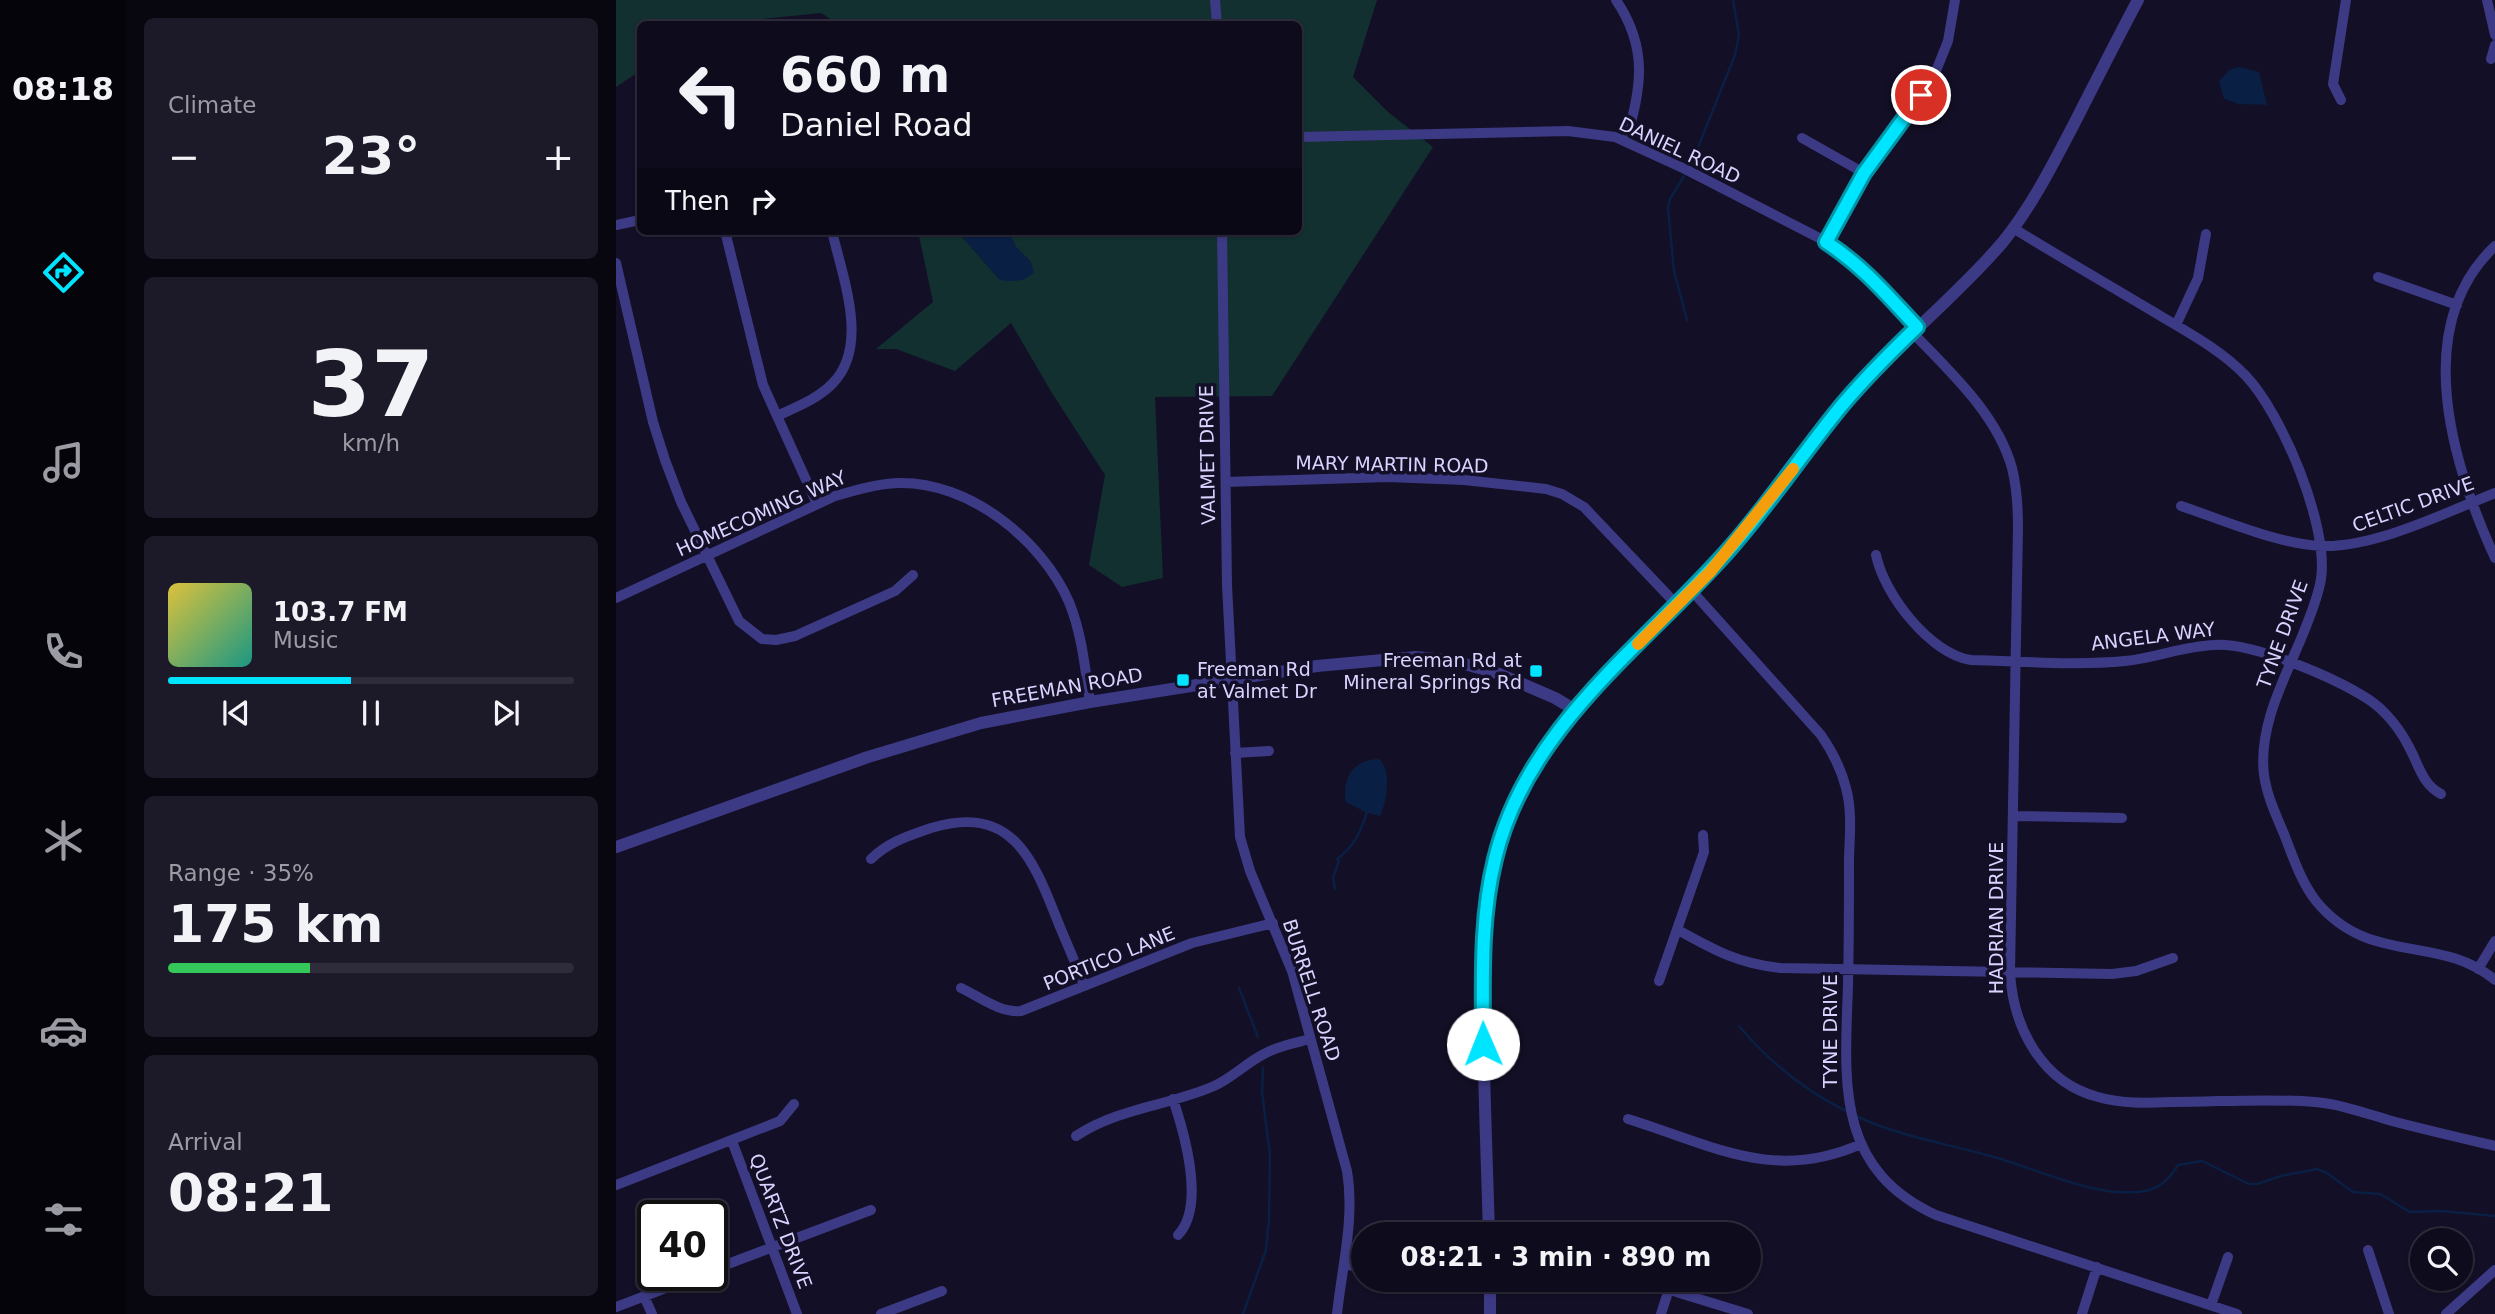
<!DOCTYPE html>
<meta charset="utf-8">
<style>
body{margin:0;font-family:"DejaVu Sans",sans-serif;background:#1c1929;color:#f1f3f6;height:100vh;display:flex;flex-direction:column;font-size:26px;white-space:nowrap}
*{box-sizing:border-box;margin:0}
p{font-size:23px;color:#9b9ba3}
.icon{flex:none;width:38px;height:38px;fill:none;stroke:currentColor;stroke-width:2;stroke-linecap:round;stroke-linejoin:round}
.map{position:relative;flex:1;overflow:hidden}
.side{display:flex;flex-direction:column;gap:18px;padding:18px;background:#08060f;width:490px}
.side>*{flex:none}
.hud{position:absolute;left:21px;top:21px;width:665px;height:214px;border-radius:10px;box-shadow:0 2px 5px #0004,0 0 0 2px #2e2b3b;background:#0e0b1c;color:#f1f3f6;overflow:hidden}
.tools{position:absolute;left:1794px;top:1228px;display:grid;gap:14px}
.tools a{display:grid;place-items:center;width:63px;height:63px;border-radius:50%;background:#0e0b1c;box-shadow:0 2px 5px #0004,0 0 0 2px #2e2b3b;font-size:35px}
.speed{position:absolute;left:21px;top:1200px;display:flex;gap:14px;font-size:35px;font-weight:700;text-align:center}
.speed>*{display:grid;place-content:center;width:91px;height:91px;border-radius:50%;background:#0e0b1c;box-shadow:0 2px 5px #0004,0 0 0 2px #2e2b3b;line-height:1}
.speed .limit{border:4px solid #111;border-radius:10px;background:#fff;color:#111}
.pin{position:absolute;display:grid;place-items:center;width:60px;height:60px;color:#fff;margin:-30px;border:4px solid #fff;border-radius:50%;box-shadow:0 2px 7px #0007}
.me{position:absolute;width:77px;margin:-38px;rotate:359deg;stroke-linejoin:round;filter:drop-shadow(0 0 5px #0008)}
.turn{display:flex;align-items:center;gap:24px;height:147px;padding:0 28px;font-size:32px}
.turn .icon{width:91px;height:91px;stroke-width:2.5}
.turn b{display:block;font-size:49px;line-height:60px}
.then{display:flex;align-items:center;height:66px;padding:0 28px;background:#0003;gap:14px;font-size:26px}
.big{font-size:52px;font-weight:700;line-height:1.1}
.side .tile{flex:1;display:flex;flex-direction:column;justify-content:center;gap:10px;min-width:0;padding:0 24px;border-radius:10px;background:#1c1929}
.side .dial{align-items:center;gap:0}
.dial b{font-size:91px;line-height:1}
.song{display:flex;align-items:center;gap:21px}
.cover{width:84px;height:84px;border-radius:10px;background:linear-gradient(135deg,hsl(50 70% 55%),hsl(170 70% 35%))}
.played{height:7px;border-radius:4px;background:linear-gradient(90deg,#00e5ff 45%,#2e2b3b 45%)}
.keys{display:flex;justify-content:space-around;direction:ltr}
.heat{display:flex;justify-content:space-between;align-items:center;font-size:38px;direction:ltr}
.charge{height:10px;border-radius:5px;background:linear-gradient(90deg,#34c759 35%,#2e2b3b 0)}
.trip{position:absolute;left:735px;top:1222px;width:410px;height:70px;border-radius:35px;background:#0e0b1c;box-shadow:0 2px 5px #0004,0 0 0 2px #2e2b3b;font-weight:700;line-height:70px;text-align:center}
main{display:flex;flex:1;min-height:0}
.tabs{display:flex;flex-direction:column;width:126px;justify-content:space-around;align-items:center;background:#06040b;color:#9b9ba3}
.tabs .icon{width:49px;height:49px}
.tabs .current{color:#00e5ff}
.tabs b{font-size:32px;color:#f1f3f6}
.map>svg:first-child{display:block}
.green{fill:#12302f}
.water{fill:#0a1f44}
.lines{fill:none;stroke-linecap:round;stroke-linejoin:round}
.stream{stroke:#0a1f44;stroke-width:2.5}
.minor{stroke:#3d3a85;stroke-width:10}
.tertiary{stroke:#3d3a85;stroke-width:12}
.route-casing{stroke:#0095a6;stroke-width:18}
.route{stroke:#00e5ff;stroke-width:12}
.slow{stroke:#f59e0b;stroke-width:12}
.poi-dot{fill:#00e5ff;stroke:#130f26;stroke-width:2.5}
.labels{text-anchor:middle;stroke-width:7;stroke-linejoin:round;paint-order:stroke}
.street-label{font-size:19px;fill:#d9d4ff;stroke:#130f26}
.poi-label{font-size:19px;fill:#d9d4ff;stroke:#130f26;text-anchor:end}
</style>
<main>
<nav class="tabs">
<b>08:18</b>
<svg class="icon current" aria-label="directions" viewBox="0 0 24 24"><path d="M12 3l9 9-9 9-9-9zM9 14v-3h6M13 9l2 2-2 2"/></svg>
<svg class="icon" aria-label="music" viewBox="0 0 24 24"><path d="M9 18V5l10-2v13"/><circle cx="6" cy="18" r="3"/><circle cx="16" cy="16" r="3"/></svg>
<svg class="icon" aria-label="phone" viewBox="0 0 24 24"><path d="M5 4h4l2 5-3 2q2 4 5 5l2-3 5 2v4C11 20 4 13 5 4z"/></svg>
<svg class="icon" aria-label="climate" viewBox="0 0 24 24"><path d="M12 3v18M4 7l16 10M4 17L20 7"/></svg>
<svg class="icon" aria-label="car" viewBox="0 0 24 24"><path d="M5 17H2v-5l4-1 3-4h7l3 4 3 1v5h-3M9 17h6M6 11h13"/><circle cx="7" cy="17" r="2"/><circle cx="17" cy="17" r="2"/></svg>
<svg class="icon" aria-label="filters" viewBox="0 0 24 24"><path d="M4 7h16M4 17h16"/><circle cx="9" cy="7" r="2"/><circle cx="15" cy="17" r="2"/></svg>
</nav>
<section class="side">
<div class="tile"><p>Climate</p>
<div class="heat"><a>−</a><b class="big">23°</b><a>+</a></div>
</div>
<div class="tile dial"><b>37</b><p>km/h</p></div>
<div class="tile">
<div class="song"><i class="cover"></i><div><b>103.7 FM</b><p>Music</p></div></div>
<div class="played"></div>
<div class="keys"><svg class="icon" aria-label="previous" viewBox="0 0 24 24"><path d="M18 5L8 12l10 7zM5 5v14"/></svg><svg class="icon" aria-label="pause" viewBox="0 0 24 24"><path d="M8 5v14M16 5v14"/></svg><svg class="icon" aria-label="next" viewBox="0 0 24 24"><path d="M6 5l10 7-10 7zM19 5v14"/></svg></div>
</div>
<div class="tile"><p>Range · 35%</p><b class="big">175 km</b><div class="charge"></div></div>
<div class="tile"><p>Arrival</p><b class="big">08:21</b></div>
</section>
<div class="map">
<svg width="1879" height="1314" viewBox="0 0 1879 1314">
<rect width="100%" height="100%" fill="#130f26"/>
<path class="green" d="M0,0H761L737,77L772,112L817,147L656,396L539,397L547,578L506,587L473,565L489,475L436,393L395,323L339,371L280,349H260L317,302L302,231H341L383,279L415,262L400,247L392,231H682V24H222L205,13L95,24H24V71L0,87Z"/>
<path class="water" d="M1623,67L1643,72L1651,105L1623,104L1608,99L1603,81L1613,70Z
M341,231H392L400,247L415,262L418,272C410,282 396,282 384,280Z
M763,759C776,769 771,802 764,816L749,812L730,802C725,779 738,759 763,759Z"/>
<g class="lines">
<path class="stream" d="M1079,155L1119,55L1123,35L1117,0
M1068,176L1054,199L1052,208L1058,271L1071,320
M719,889L717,877L723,861L721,859C738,847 745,831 751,812
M623,988L642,1037
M1123,1026C1154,1063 1189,1091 1232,1112
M1238,1115C1284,1137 1329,1143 1378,1157C1424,1170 1481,1199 1529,1191C1545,1188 1554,1178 1562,1165L1586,1161L1633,1184H1641L1665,1176L1701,1169L1711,1173L1737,1192L1764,1194L1794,1212L1825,1211L1879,1216
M627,1314L650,1250L653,1218L654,1155L646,1092L647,1068"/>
<path class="minor" d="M599,0L601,24
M1000,0C1033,49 1025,88 1010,141
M1871,0L1879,35
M1875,59L1879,45
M1725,100L1717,84L1730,0
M682,137L952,131L999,137L1069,169L1211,242L1246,268L1271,292L1301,327
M1186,138L1248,173
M0,225L24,220
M1397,228C1444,257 1491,284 1538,312C1569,331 1604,349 1629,375C1666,413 1713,526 1705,579C1702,598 1694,616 1687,634C1669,678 1642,726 1648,775C1651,796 1660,815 1668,834C1677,857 1685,882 1700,901C1754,967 1822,933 1879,980
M109,231L147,385L201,504
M606,231L611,585L624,837L634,871L676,971L731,1171C739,1219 726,1266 721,1314
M1211,242L1248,173L1318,76L1332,41L1339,0
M1879,246C1793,327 1837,466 1879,558
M0,263L37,422L49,460L65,502L123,621L146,639L160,640L179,636L279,591L297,575
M1762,277L1841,305
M1560,325L1582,278L1590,234
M1296,332C1334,372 1381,414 1396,468C1401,488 1402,508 1402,528L1394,972C1397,1027 1425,1082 1482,1097C1506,1104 1531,1103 1556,1102C1603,1102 1652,1098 1699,1102C1725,1104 1751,1114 1776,1121C1810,1130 1845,1138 1879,1146
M161,416C180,407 202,399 217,383C254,345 226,276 216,231
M610,482L772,477L848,480L930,489L946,494L968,507L1062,606
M1565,506C1607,520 1662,544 1705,546C1758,548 1829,513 1879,493
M1260,555C1268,594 1314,654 1355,660C1406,661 1458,666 1509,661C1539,658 1568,646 1598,645C1637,642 1719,678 1752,699C1769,710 1784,729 1793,747C1803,765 1806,784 1825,794
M1076,591L1205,735C1216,751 1225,768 1230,788C1236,810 1234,833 1233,857C1233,899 1233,942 1232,985C1229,1080 1218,1168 1320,1215L1621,1314
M0,598L219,496C240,490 260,484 282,483C353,481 426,540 453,602C466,634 469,668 474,702
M619,753L653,751
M1398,816L1506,818
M255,859C272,842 292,836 315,828C394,804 416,856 440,917C449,940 460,963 468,986
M1062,930C1098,950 1123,964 1165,968L1496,974L1520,971L1557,958
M1862,969L1879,941
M1043,981L1088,852L1087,835
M345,988C364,997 384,1013 405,1011L576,943L657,923
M557,1099C568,1132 590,1206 562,1235
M1012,1119C1096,1145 1158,1183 1245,1144
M460,1136C502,1108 552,1106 598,1086C616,1078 630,1063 648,1054C661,1046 679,1043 694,1039
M116,1141L181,1314
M0,1185L164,1121L178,1104
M1752,1250L1773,1314
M728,1264L747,1268
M96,1270L255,1210
M1018,1279L1132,1314
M28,1296L36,1314
M1595,1305L1612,1257
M0,1307L81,1276
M265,1314L326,1291
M1045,1314L1053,1289
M1466,1314L1481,1267
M1830,1314L1879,1270"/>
<path class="tertiary" d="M0,847L252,757L365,723L474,702L701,666L800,657L838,661L881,673L939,698L959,710
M873,1234C871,1163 868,1092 867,1021C866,966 864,907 880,854C917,726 1011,664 1094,571C1145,515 1186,450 1236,394C1283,341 1340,297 1386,243C1415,208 1437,164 1458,124C1479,83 1500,41 1522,0
M874,1279V1314"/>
</g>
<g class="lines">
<defs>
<path id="route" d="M867,1044C867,982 864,919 879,859C911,725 1031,644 1116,546C1156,500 1189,450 1227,404C1250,377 1276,351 1301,327C1271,295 1248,267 1210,242L1248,173L1305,95"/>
</defs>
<use href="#route" class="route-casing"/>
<use href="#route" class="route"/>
<path class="slow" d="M1022,644L1094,572L1177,469"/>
</g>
<g class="poi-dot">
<rect x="913" y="664" width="14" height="14" rx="3.5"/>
<rect x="560" y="673" width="14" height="14" rx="3.5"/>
</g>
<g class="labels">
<g class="street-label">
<text transform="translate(1064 150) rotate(25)" y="7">DANIEL ROAD</text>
<text transform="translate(591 455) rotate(-91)" y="7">VALMET DRIVE</text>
<text transform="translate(776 464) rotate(1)" y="7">MARY MARTIN ROAD</text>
<text transform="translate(1797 504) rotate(-20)" y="7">CELTIC DRIVE</text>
<text transform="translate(145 513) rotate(-24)" y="7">HOMECOMING WAY</text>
<text transform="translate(1666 634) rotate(-70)" y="7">TYNE DRIVE</text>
<text transform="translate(1537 636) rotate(-7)" y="7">ANGELA WAY</text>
<text transform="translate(451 687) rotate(-10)" y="7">FREEMAN ROAD</text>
<text transform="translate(1380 918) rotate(-90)" y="7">HADRIAN DRIVE</text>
<text transform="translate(493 958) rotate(-22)" y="7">PORTICO LANE</text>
<text transform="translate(696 990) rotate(72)" y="7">BURRELL ROAD</text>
<text transform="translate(1214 1031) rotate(-90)" y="7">TYNE DRIVE</text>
<text transform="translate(165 1221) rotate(69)" y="7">QUARTZ DRIVE</text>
</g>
<g class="poi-label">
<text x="906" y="667">Freeman Rd at<tspan x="906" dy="22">Mineral Springs Rd</tspan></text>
<text x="581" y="676" text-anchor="start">Freeman Rd<tspan x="581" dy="22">at Valmet Dr</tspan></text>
</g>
</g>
</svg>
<div class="tools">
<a><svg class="icon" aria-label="search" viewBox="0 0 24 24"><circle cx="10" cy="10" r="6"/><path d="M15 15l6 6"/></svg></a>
</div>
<div class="speed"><div class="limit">40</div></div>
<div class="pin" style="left:1305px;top:95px;background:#d93025"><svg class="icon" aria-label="arrive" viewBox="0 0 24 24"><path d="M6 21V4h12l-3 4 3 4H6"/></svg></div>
<svg class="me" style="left:867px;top:1044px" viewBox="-20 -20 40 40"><circle r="19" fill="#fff"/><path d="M0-13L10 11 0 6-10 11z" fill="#00e5ff"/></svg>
<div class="trip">08:21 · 3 min · 890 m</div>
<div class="hud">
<div class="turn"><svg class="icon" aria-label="left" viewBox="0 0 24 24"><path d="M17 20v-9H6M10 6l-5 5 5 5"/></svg><div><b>660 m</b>Daniel Road</div></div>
<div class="then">Then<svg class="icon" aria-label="right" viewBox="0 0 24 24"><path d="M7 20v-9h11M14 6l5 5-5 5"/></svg></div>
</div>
</div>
</main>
